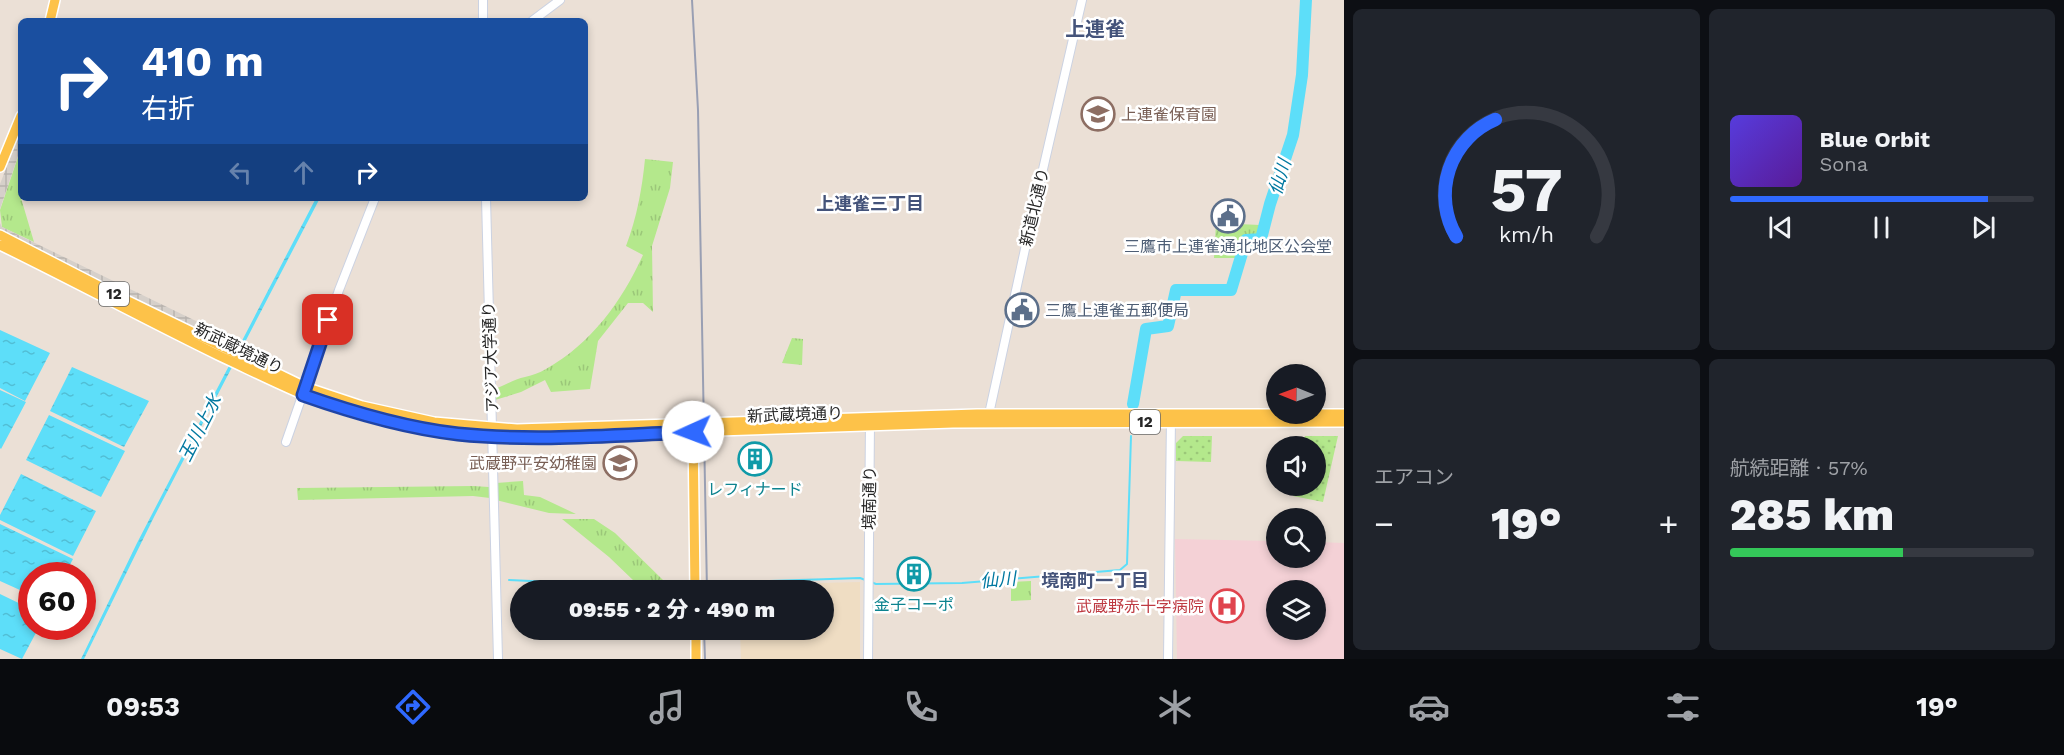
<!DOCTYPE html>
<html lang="ja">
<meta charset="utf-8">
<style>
body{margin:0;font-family:"Work Sans","Noto Sans JP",sans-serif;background:#20242c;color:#f1f3f6;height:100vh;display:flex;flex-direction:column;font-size:22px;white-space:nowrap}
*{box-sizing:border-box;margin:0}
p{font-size:20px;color:#9ea1a6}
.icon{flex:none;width:33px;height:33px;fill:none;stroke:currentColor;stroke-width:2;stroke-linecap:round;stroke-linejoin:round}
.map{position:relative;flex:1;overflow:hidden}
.details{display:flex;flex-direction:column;gap:9px;padding:9px;background:#0d0f14;width:720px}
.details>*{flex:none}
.guide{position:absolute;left:18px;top:18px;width:570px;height:183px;border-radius:9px;box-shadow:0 3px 9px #0003;background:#1a4fa0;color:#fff;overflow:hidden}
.needle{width:39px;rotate:271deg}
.tools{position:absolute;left:1266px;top:364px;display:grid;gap:12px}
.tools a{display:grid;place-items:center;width:60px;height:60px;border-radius:50%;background:#171b24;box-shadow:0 3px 9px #0003;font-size:30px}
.speed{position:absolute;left:18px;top:562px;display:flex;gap:12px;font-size:30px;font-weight:700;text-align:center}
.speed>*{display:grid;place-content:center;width:78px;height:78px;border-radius:50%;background:#171b24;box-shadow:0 3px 9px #0003;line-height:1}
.speed .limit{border:9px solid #d22;background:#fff;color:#111}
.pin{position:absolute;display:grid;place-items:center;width:51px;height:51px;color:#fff;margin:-26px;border-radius:12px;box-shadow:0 3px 9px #0006}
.me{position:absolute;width:66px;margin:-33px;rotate:268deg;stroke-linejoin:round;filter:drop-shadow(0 0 4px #0008)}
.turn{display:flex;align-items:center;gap:21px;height:126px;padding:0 24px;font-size:27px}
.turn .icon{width:78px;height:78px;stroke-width:2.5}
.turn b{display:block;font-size:42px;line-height:51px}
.lanes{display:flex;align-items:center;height:57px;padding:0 24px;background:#0003;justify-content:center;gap:30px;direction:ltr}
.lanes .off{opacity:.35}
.big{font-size:45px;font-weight:800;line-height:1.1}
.details .card{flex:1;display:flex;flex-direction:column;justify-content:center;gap:9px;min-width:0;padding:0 21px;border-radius:9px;background:#20242c}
.details .dial{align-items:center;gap:0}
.dial svg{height:156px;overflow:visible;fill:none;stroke:#363941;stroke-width:7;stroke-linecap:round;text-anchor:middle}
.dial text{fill:#f1f3f6;stroke:none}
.song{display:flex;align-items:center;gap:18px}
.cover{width:72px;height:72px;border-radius:9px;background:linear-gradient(135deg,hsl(250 70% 55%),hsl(270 70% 35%))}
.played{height:6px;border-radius:3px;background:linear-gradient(90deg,#2f69ff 85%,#363941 85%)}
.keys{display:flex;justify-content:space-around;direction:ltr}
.heat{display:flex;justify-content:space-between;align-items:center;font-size:33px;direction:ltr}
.charge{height:9px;border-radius:4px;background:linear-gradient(90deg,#34c759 57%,#363941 0)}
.details .tiles{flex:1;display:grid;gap:9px;grid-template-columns:repeat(2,1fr)}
.trip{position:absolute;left:510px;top:580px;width:324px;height:60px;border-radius:30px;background:#171b24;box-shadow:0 3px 9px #0003;font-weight:800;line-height:60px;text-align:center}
.tabs{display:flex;height:96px;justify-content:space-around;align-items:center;background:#090b0e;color:#9ea1a6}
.tabs .icon{width:42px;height:42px}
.tabs .active{color:#2f69ff}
.tabs b{font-size:27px;color:#f1f3f6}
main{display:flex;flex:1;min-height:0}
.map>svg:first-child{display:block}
.education{fill:#efddc3}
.medical{fill:#f4d1d6;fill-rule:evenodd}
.grass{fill:url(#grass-dots)}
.park{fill:url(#park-tufts)}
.plaza{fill:url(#plaza-grid)}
.water{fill:url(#water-ripples)}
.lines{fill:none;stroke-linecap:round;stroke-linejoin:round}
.stream{stroke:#5ddef9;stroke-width:2}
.river{stroke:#5ddef9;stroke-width:12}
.minor-casing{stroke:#cbd2e2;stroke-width:10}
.major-casing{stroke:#fff;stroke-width:12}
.minor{stroke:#fff;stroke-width:8}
.major{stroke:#fdc249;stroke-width:9}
.rail{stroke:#999fb3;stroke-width:2}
.route-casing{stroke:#1f44a6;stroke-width:15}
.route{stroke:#2f69ff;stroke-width:10}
.labels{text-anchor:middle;stroke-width:5;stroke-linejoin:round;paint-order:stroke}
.shield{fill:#fff;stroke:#686868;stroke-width:1.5}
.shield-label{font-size:15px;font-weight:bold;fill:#272727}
.education-label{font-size:16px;fill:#785e54;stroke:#fff;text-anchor:start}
.street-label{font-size:16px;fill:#272727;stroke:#fff}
.service-label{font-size:16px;fill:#4e5e75;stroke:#fff}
.culture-label{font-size:16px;fill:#0d838f;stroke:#fff}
.health-label{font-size:16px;fill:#be3a42;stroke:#fff;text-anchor:end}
.water-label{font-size:18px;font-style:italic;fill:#0178a0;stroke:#fff}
.neighbourhood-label{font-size:18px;font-weight:bold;fill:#44537a;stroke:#fff}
.quarter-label{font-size:20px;font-weight:bold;fill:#44537a;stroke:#fff}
</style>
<main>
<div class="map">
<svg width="1344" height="659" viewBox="0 0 1344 659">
<defs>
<pattern id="grass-dots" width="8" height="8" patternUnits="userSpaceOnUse" patternTransform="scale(1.5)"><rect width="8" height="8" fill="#b4e88c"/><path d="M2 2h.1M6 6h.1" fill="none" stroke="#9bc779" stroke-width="1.8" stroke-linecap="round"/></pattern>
<pattern id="park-tufts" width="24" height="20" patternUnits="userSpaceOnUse" patternTransform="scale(1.5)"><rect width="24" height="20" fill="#b4e88c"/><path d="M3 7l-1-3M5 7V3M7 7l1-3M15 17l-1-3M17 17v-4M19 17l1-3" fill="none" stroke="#9bc779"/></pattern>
<pattern id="plaza-grid" width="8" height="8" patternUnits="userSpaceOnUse" patternTransform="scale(1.5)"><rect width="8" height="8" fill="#d6d0ca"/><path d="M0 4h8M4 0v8" fill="none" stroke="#b8b3ae"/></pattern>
<pattern id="water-ripples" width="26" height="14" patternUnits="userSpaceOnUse" patternTransform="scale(1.5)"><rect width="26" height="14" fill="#5ddef9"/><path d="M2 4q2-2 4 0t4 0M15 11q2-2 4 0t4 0" fill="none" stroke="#51bed5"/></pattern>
</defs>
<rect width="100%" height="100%" fill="#ebe0d6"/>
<path class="education" d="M860,582V659H741L740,630H824V591H738V585Z"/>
<path class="medical" d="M1175,539L1276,541V558H1316V542L1344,543V659H1177ZM1276,591H1316V630H1276Z"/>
<path class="grass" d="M1183,436H1212L1211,462L1176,461V443Z
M1305,436H1338L1323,502L1293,496L1295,486H1316V447H1302Z"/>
<path class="park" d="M21,148V198L34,242L2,227L0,210Z
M645,159L673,162L670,188L652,246L653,312L643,303H628L598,341L590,389L551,392L545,380L521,392L495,400V389C505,385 515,379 525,377C533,375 539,373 546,369C591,344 622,301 643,255L626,246C637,217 642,189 645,159Z
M1216,223L1260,225L1256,238L1243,239L1236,258H1214Z
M792,338L803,339L802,365L782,363Z
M523,481L524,495L540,497L576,514L549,513L496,500V483Z
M473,486L489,487L490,498L473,496L298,500L297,488Z
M562,519H594L615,533L664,581H634L609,557Z
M1031,581V600L1011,601V582Z"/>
<path class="plaza" d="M21,130V147L0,209V184Z
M0,223L2,227L229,337L225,341L218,342L0,232Z"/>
<path class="water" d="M316,198H320L154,517L84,659H81L137,543Z
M0,330L50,353L25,401L0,388Z
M72,367L149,401L124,447L50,411Z
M0,390L26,402L1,449L0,448Z
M49,415L125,451L101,497L26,460Z
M21,474L96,511L73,556L0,520V515Z
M0,524L73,559L64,576H32L31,595L0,581Z
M0,594L31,609L32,627H39L22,659L0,649Z"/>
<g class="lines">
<path class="stream" d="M509,580L639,586L692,585
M739,582L860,578L876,584L962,583L1120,570L1127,564L1131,436
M698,585L731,586"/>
<path class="river" d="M1133,404L1146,329L1168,326L1176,290H1231L1246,240L1261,239L1270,204L1293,135L1302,75L1306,0"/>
<defs>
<path id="minor" d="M483,21V0
M532,21L560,0
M486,198L498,659
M989,414L1032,217L1082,0
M286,442L339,290L375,198
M868,659L870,421
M1168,659L1171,418"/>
<path id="major" d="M50,21L55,0
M0,167L21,116
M0,235L128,301L305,387L362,406L434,422L517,429L977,414H1276
M0,245C74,281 146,320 220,356C261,375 301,396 345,410C408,430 472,437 538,437L953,423L1344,422
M1316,414H1344
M693,428L695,591
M696,630V659"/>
</defs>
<use href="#minor" class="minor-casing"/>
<use href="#major" class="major-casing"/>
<use href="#minor" class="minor"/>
<use href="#major" class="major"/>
<path class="rail" d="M692,0L698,110L707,591
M704,630L705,659"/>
</g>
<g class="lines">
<defs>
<path id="route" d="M328,320L303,395C354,413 405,428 458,434C536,442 615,435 693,432"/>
</defs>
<use href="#route" class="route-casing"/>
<use href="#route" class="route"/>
</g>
<defs>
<symbol id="school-ring" viewBox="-11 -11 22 22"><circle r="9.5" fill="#fff" stroke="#8d6e63" stroke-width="1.5"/><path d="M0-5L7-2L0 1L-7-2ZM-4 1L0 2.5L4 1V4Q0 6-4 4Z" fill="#8d6e63"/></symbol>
<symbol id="civic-ring" viewBox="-11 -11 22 22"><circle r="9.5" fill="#fff" stroke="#5c6f8a" stroke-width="1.5"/><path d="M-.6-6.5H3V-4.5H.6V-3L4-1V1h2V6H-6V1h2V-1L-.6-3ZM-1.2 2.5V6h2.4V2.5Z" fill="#5c6f8a"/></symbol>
<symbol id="building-ring" viewBox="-11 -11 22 22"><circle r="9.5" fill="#fff" stroke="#0f9aa8" stroke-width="1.5"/><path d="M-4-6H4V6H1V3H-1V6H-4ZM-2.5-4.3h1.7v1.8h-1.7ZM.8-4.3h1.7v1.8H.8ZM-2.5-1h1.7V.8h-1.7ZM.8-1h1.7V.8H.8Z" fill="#0f9aa8"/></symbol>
<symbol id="hospital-ring" viewBox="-11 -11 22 22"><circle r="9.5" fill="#fff" stroke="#e0444e" stroke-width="1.5"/><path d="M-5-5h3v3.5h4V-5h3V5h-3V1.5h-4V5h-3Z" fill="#e0444e"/></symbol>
</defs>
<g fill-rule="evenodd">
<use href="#school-ring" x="1079" y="95" width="38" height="38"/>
<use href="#civic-ring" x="1209" y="197" width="38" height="38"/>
<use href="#civic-ring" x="1003" y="291" width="38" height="38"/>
<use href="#building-ring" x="736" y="440" width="38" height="38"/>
<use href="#school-ring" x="601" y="444" width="38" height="38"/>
<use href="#building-ring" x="895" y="555" width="38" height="38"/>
<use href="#hospital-ring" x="1208" y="587" width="38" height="38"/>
</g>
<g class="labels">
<g class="shield">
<rect x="99" y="282" width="30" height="24" rx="4.5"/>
<rect x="1130" y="410" width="30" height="24" rx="4.5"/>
</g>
<g class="shield-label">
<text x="114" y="299">12</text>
<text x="1145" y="427">12</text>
</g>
<g class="education-label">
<text x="1121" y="120">上連雀保育園</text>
<text x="597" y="469" text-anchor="end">武蔵野平安幼稚園</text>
</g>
<g class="street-label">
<text transform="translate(1034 207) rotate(-77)" y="6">新道北通り</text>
<text transform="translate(239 348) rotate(26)" y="6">新武蔵境通り</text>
<text transform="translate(490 357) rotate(-92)" y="6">アジア大学通り</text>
<text transform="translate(795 414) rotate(-2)" y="6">新武蔵境通り</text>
<text transform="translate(869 498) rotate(-89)" y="6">境南通り</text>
</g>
<g class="service-label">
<text x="1228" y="252">三鷹市上連雀通北地区公会堂</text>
<text x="1045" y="316" text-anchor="start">三鷹上連雀五郵便局</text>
</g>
<g class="culture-label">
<text x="755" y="495">レフィナード</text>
<text x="914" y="610">金子コーポ</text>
</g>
<g class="health-label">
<text x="1204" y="612">武蔵野赤十字病院</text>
</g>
<g class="water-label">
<text transform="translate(1280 177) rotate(-73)" y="6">仙川</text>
<text transform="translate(200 428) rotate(-63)" y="6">玉川上水</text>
<text transform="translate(998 580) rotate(-5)" y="6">仙川</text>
</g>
<g class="neighbourhood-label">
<text x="870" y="210">上連雀三丁目</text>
<text x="1095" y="587">境南町一丁目</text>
</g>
<g class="quarter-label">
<text x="1095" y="36">上連雀</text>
</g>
</g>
</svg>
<div class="tools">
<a><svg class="needle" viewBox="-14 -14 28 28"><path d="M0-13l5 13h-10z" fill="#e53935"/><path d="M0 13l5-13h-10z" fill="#9ea1a6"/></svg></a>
<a><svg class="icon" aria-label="sound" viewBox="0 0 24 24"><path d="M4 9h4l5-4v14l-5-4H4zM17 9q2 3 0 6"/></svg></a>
<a><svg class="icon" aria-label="search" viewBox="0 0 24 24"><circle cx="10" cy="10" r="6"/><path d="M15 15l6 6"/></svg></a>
<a><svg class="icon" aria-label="layers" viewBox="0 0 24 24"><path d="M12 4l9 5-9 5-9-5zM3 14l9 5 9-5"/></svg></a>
</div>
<div class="speed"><div class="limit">60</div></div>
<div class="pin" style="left:328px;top:320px;background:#d93025"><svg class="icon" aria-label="arrive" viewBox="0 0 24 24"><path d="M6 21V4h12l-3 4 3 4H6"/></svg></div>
<svg class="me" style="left:693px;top:432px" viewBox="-20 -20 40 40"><circle r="19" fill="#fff"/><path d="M0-13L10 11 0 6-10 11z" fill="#2f69ff"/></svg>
<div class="trip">09:55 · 2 分 · 490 m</div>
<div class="guide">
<div class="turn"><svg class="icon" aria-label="right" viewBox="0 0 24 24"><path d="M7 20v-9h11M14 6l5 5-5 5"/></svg><div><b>410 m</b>右折</div></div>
<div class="lanes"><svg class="icon off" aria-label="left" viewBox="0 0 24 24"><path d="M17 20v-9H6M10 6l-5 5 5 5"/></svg><svg class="icon off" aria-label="ahead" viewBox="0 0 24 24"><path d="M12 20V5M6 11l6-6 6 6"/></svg><svg class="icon" aria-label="right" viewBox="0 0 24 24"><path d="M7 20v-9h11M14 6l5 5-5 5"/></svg></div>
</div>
</div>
<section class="details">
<div class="tiles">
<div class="card dial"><svg viewBox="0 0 100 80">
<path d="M14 69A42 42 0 1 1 86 69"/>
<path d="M14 69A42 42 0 0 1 34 9" stroke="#2f69ff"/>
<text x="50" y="56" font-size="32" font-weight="700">57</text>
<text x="50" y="72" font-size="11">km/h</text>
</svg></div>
<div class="card">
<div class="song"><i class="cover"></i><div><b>Blue Orbit</b><p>Sona</p></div></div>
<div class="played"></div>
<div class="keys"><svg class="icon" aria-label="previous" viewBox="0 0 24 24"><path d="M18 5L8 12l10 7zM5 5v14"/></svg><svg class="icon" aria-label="pause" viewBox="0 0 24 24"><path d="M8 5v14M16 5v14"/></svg><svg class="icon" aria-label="next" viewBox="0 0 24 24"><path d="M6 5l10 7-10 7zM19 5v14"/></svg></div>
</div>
<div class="card"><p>エアコン</p>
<div class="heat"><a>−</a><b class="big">19°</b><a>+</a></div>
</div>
<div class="card"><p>航続距離 · 57%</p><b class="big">285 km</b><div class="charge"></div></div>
</div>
</section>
</main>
<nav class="tabs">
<b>09:53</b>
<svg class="icon active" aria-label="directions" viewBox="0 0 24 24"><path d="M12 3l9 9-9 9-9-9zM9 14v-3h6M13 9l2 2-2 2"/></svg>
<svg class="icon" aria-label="music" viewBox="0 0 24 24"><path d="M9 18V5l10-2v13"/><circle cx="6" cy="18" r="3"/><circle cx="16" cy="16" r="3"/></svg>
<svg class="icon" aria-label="phone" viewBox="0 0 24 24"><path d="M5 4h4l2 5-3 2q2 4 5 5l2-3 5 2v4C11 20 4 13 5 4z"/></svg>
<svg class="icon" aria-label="climate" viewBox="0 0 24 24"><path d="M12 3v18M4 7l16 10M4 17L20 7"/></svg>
<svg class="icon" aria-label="car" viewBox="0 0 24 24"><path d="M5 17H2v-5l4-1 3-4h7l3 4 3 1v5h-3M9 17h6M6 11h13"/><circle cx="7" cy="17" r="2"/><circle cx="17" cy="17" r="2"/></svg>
<svg class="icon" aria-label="filters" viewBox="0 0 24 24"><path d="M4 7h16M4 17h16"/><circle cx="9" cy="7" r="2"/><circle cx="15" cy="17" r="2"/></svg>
<b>19°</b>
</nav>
